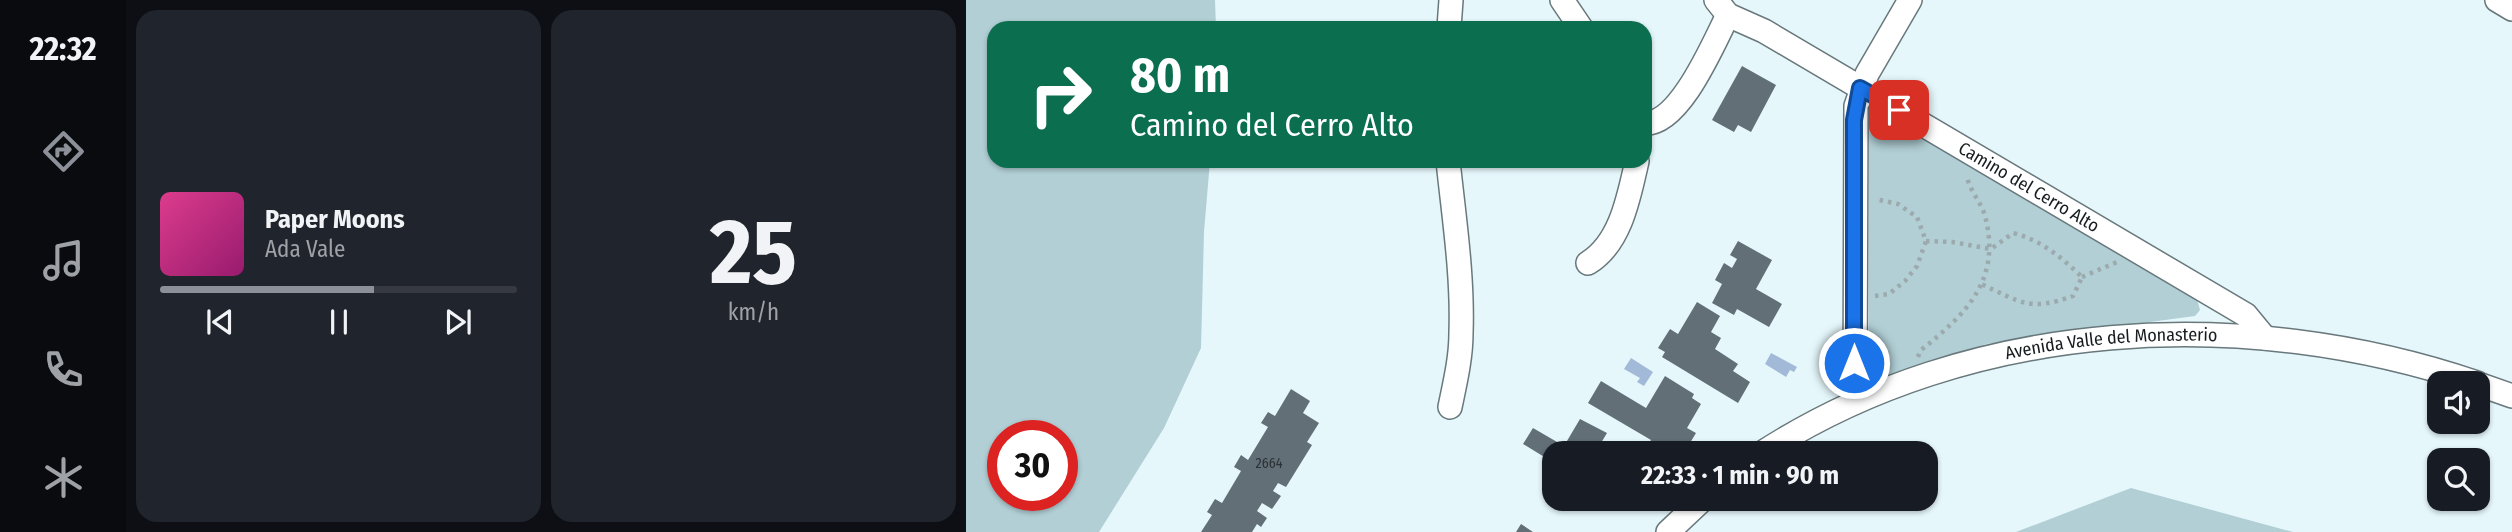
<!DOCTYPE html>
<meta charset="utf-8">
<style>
body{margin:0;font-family:"Fira Sans Condensed",sans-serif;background:#20242c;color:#f1f3f6;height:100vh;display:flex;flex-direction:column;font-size:26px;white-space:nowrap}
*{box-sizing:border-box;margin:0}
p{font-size:23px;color:#9ea1a6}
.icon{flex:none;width:38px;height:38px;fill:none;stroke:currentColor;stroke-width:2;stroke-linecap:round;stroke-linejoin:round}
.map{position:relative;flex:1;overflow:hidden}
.panel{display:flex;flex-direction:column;gap:10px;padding:10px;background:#0d0f14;width:840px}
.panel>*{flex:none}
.hud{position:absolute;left:21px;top:21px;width:665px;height:147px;border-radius:21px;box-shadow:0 2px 5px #0004;background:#0b6e4f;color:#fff;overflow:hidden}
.controls{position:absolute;left:1461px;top:371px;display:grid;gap:14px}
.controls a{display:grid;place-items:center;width:63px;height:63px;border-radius:14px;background:#171b24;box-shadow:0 2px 5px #0004;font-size:35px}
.speed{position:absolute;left:21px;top:420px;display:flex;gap:14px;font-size:35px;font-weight:700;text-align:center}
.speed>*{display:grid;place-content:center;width:91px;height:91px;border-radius:50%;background:#171b24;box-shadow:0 2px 5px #0004;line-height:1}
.speed .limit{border:10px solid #d22;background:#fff;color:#111}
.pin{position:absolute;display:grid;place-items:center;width:60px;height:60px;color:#fff;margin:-30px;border-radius:14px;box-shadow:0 4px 10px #0006}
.me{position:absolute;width:77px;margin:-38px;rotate:0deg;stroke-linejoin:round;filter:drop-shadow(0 0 5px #0008)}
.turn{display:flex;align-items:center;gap:24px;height:147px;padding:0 28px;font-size:32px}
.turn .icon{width:91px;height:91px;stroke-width:2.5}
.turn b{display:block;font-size:49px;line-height:60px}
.panel .tile{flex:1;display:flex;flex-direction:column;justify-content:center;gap:10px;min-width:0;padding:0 24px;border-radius:21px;background:#20242c}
.panel .dial{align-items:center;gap:0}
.dial b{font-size:91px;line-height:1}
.song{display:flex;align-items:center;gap:21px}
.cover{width:84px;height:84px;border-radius:10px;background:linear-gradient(135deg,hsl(330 70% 55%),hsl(320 70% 35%))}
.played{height:7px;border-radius:4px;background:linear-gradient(90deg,#8c9099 60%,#363941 60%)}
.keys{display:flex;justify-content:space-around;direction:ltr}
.panel .tiles{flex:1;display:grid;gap:10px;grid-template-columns:repeat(2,1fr)}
.trip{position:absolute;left:576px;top:441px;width:396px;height:70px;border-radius:21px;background:#171b24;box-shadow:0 2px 5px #0004;font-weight:700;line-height:70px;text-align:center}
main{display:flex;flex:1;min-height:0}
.tab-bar{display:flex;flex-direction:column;width:126px;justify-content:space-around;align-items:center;background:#090b0e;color:#9ea1a6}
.tab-bar .icon{width:49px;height:49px}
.tab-bar .active{color:#8c9099}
.tab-bar b{font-size:32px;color:#f1f3f6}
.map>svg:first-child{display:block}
.green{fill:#b1cfd5;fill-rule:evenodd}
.water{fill:#a2bad8}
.building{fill:#626f77}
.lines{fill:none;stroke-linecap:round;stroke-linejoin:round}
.street-casing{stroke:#68787c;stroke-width:26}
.path{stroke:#9caaad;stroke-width:4.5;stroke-dasharray:3.5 5;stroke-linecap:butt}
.street{stroke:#fff;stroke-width:23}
.route-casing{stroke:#114b97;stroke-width:18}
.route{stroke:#1a73e8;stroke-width:12}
.labels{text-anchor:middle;stroke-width:5;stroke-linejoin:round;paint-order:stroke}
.number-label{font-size:14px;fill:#2a3235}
.street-label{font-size:18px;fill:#171d1f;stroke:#fff}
</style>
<main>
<nav class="tab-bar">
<b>22:32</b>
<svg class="icon active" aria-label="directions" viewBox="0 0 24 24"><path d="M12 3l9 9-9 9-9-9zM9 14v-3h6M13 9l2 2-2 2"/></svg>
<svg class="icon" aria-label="music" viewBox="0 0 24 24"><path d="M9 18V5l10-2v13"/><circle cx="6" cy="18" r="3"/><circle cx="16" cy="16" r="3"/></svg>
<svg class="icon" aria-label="phone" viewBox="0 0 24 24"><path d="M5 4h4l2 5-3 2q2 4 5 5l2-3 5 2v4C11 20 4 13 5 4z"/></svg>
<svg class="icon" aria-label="climate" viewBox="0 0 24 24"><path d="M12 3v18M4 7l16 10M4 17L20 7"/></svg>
</nav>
<section class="panel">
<div class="tiles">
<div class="tile">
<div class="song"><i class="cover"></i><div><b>Paper Moons</b><p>Ada Vale</p></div></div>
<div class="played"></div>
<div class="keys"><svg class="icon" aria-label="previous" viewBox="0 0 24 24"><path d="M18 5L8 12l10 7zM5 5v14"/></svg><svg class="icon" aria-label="pause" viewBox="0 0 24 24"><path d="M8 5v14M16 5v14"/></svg><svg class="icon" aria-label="next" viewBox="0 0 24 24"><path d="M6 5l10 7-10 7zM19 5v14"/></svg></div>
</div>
<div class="tile dial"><b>25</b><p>km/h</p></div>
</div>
</section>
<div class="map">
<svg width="1546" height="532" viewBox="0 0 1546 532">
<rect width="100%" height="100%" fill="#e5f7fb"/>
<path class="green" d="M0,0H249L250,28H28V161H244L238,232L235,348L198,428L133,532H0ZM37,436H96V495H37Z
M926,120L1125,234L1231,299L1234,310L1229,316L1020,344L903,385V127L912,121Z
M1165,488L1327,532H1050Z"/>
<path class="water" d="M805,353L831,367L828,372L824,370L820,377L799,364Z
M665,358L687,372L678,386L671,382L674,378L658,369Z"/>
<path class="building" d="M776,66L810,85L785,132L772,125L768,132L746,120Z
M772,241L806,260L790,289L816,304L803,327L771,309L768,315L746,303L756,284L749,280L758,263L766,268L771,259L764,255Z
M731,302L754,316L745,332L755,338L749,349L772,364L767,371L784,382L772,403L696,357L699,352L692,348L704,329L712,334Z
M699,376L728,394L726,398L735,404L721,428L730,433L721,448L717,446L713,453H706L700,450L698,453H691L680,447L685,440L622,403L635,381L680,408Z
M325,389L344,401L337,413L353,423L341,442L346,445L320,487L312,483L307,491L315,496L306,509L296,503L291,511L301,518L295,527L291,524L286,532H235L246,515L241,512L249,499L256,503L275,471L268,467L275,455L282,460L302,427L295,423L302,412L309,416Z
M614,419L641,433L632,448L623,443L617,453H588V468L578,462L580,458L557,444L567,428L598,446Z
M635,499H663L655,511Z
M555,524L567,532H550Z"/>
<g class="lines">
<defs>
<g id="street">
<path d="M596,0L615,28"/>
<path id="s1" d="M750,0L762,15L798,31L1280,315L1299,338"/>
<path d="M1531,0L1546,9"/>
<path d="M483,28L485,0"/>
<path d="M679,123C714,125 748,42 762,15"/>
<path d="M482,161C488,218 497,276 495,333C495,358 489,383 484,407"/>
<path d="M622,263C655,243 663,196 671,161"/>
<path d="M1512,384L1546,396"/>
<path d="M889,402L890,106L901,74L944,0"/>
<path id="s2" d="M796,453C1005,318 1279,304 1511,383"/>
<path d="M702,532L737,499"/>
</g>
</defs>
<use href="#street" class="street-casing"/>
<path class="path" d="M960,241L986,242L1025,249L1047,233C1075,240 1095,257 1116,277L1107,296C1063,312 1055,302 1015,284
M1116,277L1151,262
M909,296L923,294L939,281L951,266L960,241L951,217L932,204L909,199
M952,357L954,351C1000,314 1036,280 1019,216C1015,202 1004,191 1001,177"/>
<use href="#street" class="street"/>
</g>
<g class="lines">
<defs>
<path id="route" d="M888,363V120L894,88L933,110"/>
</defs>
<use href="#route" class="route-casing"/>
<use href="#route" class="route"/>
</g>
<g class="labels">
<g class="number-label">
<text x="303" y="468">2664</text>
</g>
<g class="street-label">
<text dy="6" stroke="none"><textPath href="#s1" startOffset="366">Camino del Cerro Alto</textPath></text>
<text dy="6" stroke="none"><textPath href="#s2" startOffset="371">Avenida Valle del Monasterio</textPath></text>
</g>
</g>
</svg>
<div class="controls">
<a><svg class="icon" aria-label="sound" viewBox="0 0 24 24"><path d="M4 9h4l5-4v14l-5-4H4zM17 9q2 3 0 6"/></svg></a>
<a><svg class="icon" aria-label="search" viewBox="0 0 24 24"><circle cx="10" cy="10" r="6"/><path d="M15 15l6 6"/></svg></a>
</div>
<div class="speed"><div class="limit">30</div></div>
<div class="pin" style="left:933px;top:110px;background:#d93025"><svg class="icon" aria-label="arrive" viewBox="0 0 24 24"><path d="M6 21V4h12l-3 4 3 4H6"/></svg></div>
<svg class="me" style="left:888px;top:363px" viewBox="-20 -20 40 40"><circle r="17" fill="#1a73e8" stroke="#fff" stroke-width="3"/><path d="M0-11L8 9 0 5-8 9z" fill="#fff"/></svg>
<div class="trip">22:33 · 1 min · 90 m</div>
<div class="hud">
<div class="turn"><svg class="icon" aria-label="right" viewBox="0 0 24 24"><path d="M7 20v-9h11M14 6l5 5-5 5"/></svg><div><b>80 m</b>Camino del Cerro Alto</div></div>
</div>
</div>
</main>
